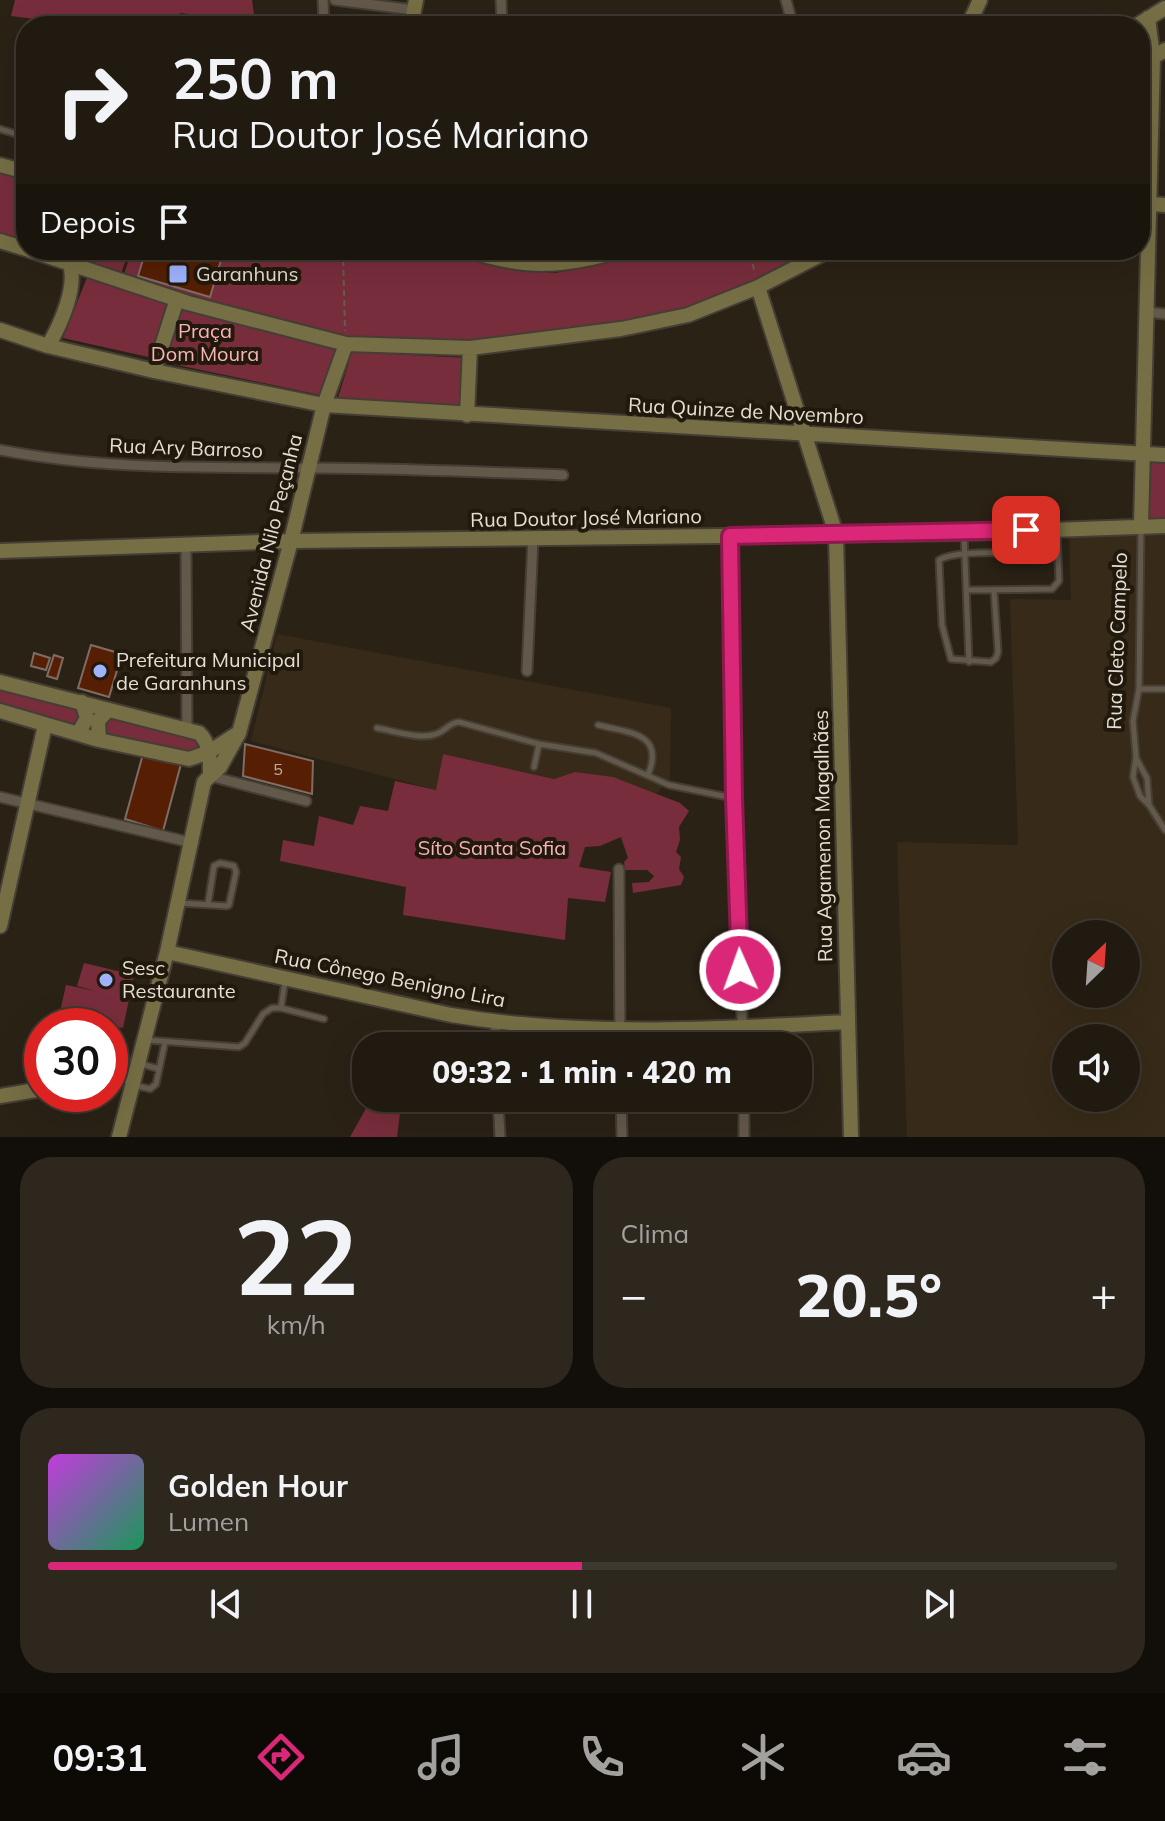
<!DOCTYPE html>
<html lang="pt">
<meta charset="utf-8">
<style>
body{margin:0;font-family:Mulish,sans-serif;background:#2d271e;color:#f1f3f6;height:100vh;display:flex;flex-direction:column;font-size:30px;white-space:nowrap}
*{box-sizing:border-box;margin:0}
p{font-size:26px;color:#a2a19f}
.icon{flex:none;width:44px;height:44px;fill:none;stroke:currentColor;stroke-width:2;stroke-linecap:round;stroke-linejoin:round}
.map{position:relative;height:1137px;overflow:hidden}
.sheet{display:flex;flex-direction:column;gap:20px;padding:20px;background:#120e09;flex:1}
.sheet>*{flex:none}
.top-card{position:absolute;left:16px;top:16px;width:1134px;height:244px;border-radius:32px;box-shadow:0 8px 32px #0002,0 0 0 2px #3d3830;background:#201a10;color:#f1f3f6;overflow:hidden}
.needle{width:52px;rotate:25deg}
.fabs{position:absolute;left:1052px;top:920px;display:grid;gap:16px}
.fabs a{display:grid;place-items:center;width:88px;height:88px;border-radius:50%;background:#201a10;box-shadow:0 8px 32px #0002,0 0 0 2px #3d3830;font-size:40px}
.speed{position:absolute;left:24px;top:1008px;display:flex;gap:16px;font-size:40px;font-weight:700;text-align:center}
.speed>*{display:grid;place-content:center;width:104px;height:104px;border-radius:50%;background:#201a10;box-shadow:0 8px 32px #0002,0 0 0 2px #3d3830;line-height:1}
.speed .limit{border:12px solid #d22;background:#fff;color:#111}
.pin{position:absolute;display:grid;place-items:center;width:68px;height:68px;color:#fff;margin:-34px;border-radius:16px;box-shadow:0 4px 12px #0006}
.me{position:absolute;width:88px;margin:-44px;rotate:358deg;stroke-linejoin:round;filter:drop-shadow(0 0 6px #0008)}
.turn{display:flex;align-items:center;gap:28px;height:168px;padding:0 24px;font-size:36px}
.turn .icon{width:104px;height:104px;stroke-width:2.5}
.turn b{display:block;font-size:56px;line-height:68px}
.then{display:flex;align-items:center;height:76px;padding:0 24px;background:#0003;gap:16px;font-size:30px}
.big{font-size:60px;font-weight:800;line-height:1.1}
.sheet .card{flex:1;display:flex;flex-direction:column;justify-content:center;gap:12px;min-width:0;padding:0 28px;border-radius:32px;background:#2d271e}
.sheet .dial{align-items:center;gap:0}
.dial b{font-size:104px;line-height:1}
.song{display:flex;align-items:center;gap:24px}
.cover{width:96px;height:96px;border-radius:12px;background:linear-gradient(135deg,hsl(290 70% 55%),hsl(150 70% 35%))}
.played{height:8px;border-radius:4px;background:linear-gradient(90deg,#db2777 50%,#3d3830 50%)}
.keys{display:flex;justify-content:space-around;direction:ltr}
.heat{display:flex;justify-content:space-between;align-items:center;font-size:44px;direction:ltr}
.sheet .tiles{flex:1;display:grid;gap:20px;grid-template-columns:1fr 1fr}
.card:last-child{grid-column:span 2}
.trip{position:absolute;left:352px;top:1032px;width:460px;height:80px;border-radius:32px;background:#201a10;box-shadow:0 8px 32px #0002,0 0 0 2px #3d3830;font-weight:800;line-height:80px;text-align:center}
.tab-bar{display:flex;height:128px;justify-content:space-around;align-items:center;background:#0d0a06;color:#a2a19f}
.tab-bar .icon{width:56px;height:56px}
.tab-bar .current{color:#db2777}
.tab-bar b{font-size:36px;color:#f1f3f6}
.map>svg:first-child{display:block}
.built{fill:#372a18;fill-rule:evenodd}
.green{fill:#782d3c}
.building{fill:#561f04;stroke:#7e6c65;stroke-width:2}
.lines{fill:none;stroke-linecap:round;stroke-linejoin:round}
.lane-casing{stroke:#453e35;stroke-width:9}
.street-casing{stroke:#453e35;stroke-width:13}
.secondary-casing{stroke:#453e35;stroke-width:18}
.path{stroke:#645c51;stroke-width:2;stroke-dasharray:6 4;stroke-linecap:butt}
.lane{stroke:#63594b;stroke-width:5}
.street{stroke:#63594b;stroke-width:9}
.secondary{stroke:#766f45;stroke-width:14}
.route-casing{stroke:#8e194d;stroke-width:20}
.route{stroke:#db2777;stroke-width:14}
.poi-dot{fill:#9fb3fd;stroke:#21190c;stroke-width:3}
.labels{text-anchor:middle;stroke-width:8;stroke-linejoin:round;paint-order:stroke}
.number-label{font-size:16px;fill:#c0aea1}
.poi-label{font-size:20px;fill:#e4ded5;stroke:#21190c;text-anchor:start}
.park-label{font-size:20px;fill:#f9b1ba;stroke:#21190c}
.street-label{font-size:20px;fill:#e4ded5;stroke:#21190c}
</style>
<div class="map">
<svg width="1165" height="1137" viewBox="0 0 1165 1137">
<rect width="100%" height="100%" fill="#2b2216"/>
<path class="built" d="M1165,531V1137H907L897,842L1018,845L1010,599L1071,600L1069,534ZM1066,934H1126V994H1066ZM1066,1038H1126V1098H1066Z
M277,634L671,708L670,779L656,794L576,772L554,779L443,754L436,790L251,741Z"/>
<path class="green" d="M15,0H252L255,22L180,13L175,26H91L11,16Z
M0,168L26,175V244L0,235Z
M43,250H129L120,277Z
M132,250H289L332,255L354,250H441L514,270L555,273L591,266L646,250H811L764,278L691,308L633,322L517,341L348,339L185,298L123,277Z
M88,275L171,303L153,358L63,338Z
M179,309L336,348L325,396L163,362Z
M352,352L467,358L460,408L338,398Z
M1145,457L1165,458V523H1147Z
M0,685L81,705L82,722L75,725L0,706Z
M105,715L200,736L206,749L192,756L103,733Z
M443,754L554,779L575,772L613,777L680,803L689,811L679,827L680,840L676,852L681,857L679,869L684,877L681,885L633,893L632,883L649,882L654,876L647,870H625L624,862L628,858L621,837L600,846L585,847L579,867L611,872L605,902L568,898L565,940L403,915L406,887L280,861L283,840L314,846L319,816L353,825L360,806L388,811L395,781L436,790Z
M84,963L134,975L123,1028L59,1016L66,985L96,991L77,986Z
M379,1098H402L397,1137H350L369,1103Z"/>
<path class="building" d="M146,250H224L210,297L138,276Z
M91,645L122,654L109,697L78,688Z
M34,653L50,658L46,670L31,666Z
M54,655L63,658L57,679L47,676Z
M245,744L313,761L312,794L243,776Z
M143,754L181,764L163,831L125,819Z"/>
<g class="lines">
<defs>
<path id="lane" d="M0,129L26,137
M1141,527L1139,689L1133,721L1136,757L1133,777L1140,796L1149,805L1165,830
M964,534L969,662
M966,590L1052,589L1059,581L1057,532
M994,591L998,652L996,658L991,662L951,659L942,625L939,560C957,548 1033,554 1058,555
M1139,689H1165
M598,725C630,733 665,733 648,775
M377,728C394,731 421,740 436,734C446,731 448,723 459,722L539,744
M1136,758L1147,778L1149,804
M534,767L539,744L596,753L669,785L733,798
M180,903L227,906L229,905L236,872L234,866L220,863L214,866L208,904
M281,1008L285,981
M146,1040L239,1047L245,1043L263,1014L272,1008H281L324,1019
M141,1064L159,1069
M134,1085L150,1089L156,1084L165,1042"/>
<path id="street" d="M323,0L324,26
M335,0L414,10
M501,0L502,26
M786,0L793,26
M847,26L969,24
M1147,312L1165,314
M0,450C103,470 204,467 308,468C393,468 478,472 563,475
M730,536L734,798L743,1046
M186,544L187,730
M527,671L533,539
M210,776L306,801
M0,797L193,843
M619,869L620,1046
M495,1046L496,1022
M498,1098L500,1137
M621,1098L622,1137
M744,1098V1137"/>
<path id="secondary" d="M411,26L416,0
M968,26L980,0
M1136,26L1165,8
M1140,65L1165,50
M0,165L26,172
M1140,203L1165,205
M0,241L26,249
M29,250L188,303L346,344L470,348L621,329L688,315L758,287L830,250
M466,250C526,269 562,268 622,250
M758,287L836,534L851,1137
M0,330L48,346L154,371L324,405L1165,455
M48,346C61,324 77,288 70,264
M154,371L177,299
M467,415L470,348
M1141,526L1153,57L1148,18
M0,551L291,541L964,533L1165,526
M0,682L199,733C211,744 210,761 210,776L204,782L167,952L119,1137
M0,711L99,740L189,759L209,752L235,735
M78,734L87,718L82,702
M99,740L98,721L108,710
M210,776L220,767L239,733L291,541L324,405L346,344
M0,926L45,725
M167,952L451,1015C581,1037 716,1029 848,1022
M110,1078L135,1074
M0,1096L42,1089"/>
</defs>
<use href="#lane" class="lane-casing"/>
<use href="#street" class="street-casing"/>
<use href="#secondary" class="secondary-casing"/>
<path class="path" d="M343,250L345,331
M739,250L752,261L755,274"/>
<use href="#lane" class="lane"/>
<use href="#street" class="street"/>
<use href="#secondary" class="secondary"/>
</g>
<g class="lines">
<defs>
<path id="route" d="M740,970L734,798L730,536L1026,530"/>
</defs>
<use href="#route" class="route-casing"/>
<use href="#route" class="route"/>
</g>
<g class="poi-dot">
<rect x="168" y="264" width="20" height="20" rx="4"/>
<circle cx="100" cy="671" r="8"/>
<circle cx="106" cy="980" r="8"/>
</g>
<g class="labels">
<g class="number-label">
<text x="278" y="775">5</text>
</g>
<g class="poi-label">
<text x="196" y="281">Garanhuns</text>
<text x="116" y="667">Prefeitura Municipal<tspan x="116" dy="23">de Garanhuns</tspan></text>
<text x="122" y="975">Sesc<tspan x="122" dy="23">Restaurante</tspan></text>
</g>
<g class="park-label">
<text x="205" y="338">Praça<tspan x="205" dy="23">Dom Moura</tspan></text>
<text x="492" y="855">Síto Santa Sofia</text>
</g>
<g class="street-label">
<text transform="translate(746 411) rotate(3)" y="7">Rua Quinze de Novembro</text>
<text transform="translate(186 448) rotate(2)" y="7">Rua Ary Barroso</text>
<text transform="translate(586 518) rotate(-1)" y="7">Rua Doutor José Mariano</text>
<text transform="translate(271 533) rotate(-76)" y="7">Avenida Nilo Peçanha</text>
<text transform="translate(1117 641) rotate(-88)" y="7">Rua Cleto Campelo</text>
<text transform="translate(823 836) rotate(-91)" y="7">Rua Agamenon Magalhães</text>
<text transform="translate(390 978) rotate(11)" y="7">Rua Cônego Benigno Lira</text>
</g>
</g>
</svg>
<div class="fabs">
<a><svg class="needle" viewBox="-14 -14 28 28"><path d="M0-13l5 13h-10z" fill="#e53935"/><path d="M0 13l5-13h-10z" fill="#a2a19f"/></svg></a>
<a><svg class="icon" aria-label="sound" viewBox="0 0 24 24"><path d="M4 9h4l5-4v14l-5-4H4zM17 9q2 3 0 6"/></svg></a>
</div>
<div class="speed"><div class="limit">30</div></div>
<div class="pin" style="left:1026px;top:530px;background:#d93025"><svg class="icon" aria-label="arrive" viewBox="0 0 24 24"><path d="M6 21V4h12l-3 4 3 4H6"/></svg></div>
<svg class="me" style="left:740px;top:970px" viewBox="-20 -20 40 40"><circle r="17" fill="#db2777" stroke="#fff" stroke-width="3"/><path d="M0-11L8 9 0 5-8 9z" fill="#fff"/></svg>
<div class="trip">09:32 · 1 min · 420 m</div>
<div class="top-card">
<div class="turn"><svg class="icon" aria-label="right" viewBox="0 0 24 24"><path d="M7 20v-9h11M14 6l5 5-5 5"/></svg><div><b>250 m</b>Rua Doutor José Mariano</div></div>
<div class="then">Depois<svg class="icon" aria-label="arrive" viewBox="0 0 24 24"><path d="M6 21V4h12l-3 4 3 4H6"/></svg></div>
</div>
</div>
<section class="sheet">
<div class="tiles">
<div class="card dial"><b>22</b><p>km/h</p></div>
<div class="card"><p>Clima</p>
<div class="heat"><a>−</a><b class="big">20.5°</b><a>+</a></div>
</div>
<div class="card">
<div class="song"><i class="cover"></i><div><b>Golden Hour</b><p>Lumen</p></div></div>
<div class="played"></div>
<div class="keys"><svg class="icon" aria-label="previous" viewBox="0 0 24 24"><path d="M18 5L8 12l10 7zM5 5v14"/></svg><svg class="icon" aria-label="pause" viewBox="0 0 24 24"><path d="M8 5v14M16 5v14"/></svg><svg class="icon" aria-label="next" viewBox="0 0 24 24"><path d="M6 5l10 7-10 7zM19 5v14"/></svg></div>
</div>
</div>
</section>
<nav class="tab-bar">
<b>09:31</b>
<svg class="icon current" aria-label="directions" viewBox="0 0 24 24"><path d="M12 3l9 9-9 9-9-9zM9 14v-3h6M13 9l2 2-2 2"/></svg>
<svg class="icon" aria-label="music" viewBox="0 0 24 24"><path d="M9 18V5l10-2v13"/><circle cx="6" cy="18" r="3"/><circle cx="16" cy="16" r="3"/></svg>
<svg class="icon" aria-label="phone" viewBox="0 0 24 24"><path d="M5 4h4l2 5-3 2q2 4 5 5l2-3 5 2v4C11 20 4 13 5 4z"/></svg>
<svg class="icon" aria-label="climate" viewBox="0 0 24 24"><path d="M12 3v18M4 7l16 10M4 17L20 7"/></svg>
<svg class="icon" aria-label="car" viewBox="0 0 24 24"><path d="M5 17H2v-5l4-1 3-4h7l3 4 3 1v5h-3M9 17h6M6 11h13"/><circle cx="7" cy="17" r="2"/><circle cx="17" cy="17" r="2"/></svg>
<svg class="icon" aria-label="filters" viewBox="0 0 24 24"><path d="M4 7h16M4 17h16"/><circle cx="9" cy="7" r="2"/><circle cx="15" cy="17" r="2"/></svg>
</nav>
